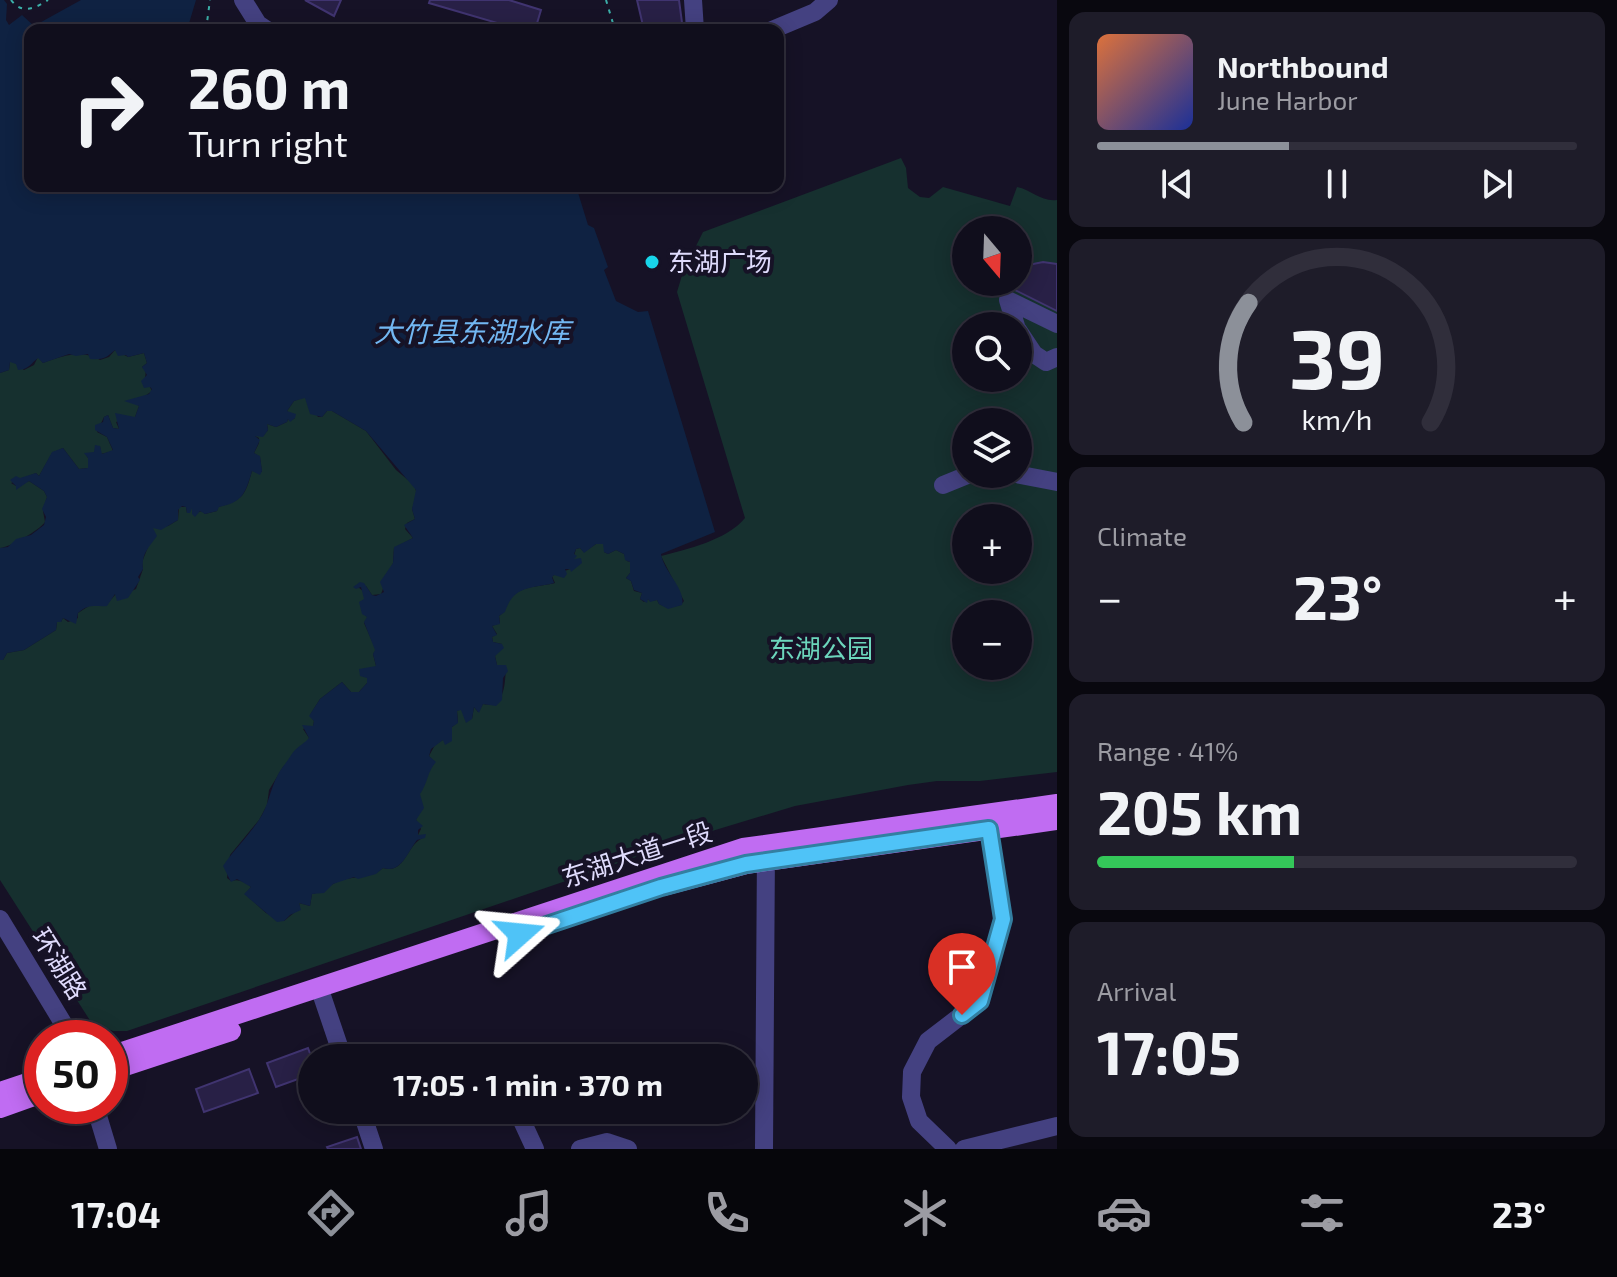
<!DOCTYPE html>
<meta charset="utf-8">
<style>
body{margin:0;font-family:"Exo 2","Noto Sans SC",sans-serif;background:#1e1c29;color:#f1f3f6;height:100vh;display:flex;flex-direction:column;font-size:30px;white-space:nowrap}
*{box-sizing:border-box;margin:0}
p{font-size:26px;color:#9c9ca3}
.icon{flex:none;width:44px;height:44px;fill:none;stroke:currentColor;stroke-width:2;stroke-linecap:round;stroke-linejoin:round}
.map{position:relative;flex:1;overflow:hidden}
.sheet{display:flex;flex-direction:column;gap:12px;padding:12px;background:#09080f;width:560px}
.sheet>*{flex:none}
.hud{position:absolute;left:24px;top:24px;width:760px;height:168px;border-radius:16px;box-shadow:0 4px 20px #0003,0 0 0 2px #302e3b;background:#100e1c;color:#f1f3f6;overflow:hidden}
.needle{width:52px;rotate:161deg}
.tools{position:absolute;left:952px;top:216px;display:grid;gap:16px}
.tools a{display:grid;place-items:center;width:80px;height:80px;border-radius:50%;background:#100e1c;box-shadow:0 4px 20px #0003,0 0 0 2px #302e3b;font-size:40px}
.speed{position:absolute;left:24px;top:1020px;display:flex;gap:16px;font-size:40px;font-weight:700;text-align:center}
.speed>*{display:grid;place-content:center;width:104px;height:104px;border-radius:50%;background:#100e1c;box-shadow:0 4px 20px #0003,0 0 0 2px #302e3b;line-height:1}
.speed .limit{border:12px solid #d22;background:#fff;color:#111}
.pin{position:absolute;display:grid;place-items:center;width:68px;height:68px;color:#fff;margin:-82px -34px;border-radius:50% 50% 50% 0;rotate:-45deg;box-shadow:0 0 8px #0007}
.pin .icon{rotate:45deg}
.me{position:absolute;width:88px;margin:-44px;rotate:72deg;stroke-linejoin:round;filter:drop-shadow(0 0 6px #0008)}
.turn{display:flex;align-items:center;gap:28px;height:168px;padding:0 32px;font-size:36px}
.turn .icon{width:104px;height:104px;stroke-width:2.5}
.turn b{display:block;font-size:56px;line-height:68px}
.big{font-size:60px;font-weight:700;line-height:1.1}
.sheet .card{flex:1;display:flex;flex-direction:column;justify-content:center;gap:12px;min-width:0;padding:0 28px;border-radius:16px;background:#1e1c29}
.sheet .dial{align-items:center;gap:0}
.dial svg{height:208px;overflow:visible;fill:none;stroke:#302e3b;stroke-width:7;stroke-linecap:round;text-anchor:middle}
.dial text{fill:#f1f3f6;stroke:none}
.song{display:flex;align-items:center;gap:24px}
.cover{width:96px;height:96px;border-radius:12px;background:linear-gradient(135deg,hsl(20 70% 55%),hsl(230 70% 35%))}
.played{height:8px;border-radius:4px;background:linear-gradient(90deg,#8c9099 40%,#302e3b 40%)}
.keys{display:flex;justify-content:space-around;direction:ltr}
.heat{display:flex;justify-content:space-between;align-items:center;font-size:44px;direction:ltr}
.charge{height:12px;border-radius:6px;background:linear-gradient(90deg,#34c759 41%,#302e3b 0)}
.trip{position:absolute;left:298px;top:1044px;width:460px;height:80px;border-radius:40px;background:#100e1c;box-shadow:0 4px 20px #0003,0 0 0 2px #302e3b;font-weight:700;line-height:80px;text-align:center}
.tab-bar{display:flex;height:128px;justify-content:space-around;align-items:center;background:#06060b;color:#9c9ca3}
.tab-bar .icon{width:56px;height:56px}
.tab-bar .current{color:#8c9099}
.tab-bar b{font-size:36px;color:#f1f3f6}
main{display:flex;flex:1;min-height:0}
.map>svg:first-child{display:block}
.green{fill:#16302f;fill-rule:evenodd}
.water{fill:#0f2242}
.building{fill:#282046;stroke:#403470;stroke-width:2}
.lines{fill:none;stroke-linecap:round;stroke-linejoin:round}
.path{stroke:#3bafa8;stroke-width:2;stroke-dasharray:4 6;stroke-linecap:butt}
.minor{stroke:#444181;stroke-width:18}
.major{stroke:#c06cf2;stroke-width:20}
.route-casing{stroke:#337fa1;stroke-width:20}
.route{stroke:#4fc3f7;stroke-width:14}
.poi-dot{fill:#18d5ea;stroke:#161226;stroke-width:3}
.labels{text-anchor:middle;stroke-width:8;stroke-linejoin:round;paint-order:stroke}
.poi-label{font-size:26px;fill:#dfdbfc;stroke:#161226;text-anchor:start}
.park-label{font-size:26px;fill:#6cd6bc;stroke:#161226}
.street-label{font-size:26px;fill:#dfdbfc;stroke:#161226}
.water-label{font-size:28px;font-style:italic;fill:#72b7f2;stroke:#161226}
</style>
<main>
<div class="map">
<svg width="1057" height="1149" viewBox="0 0 1057 1149">
<rect width="100%" height="100%" fill="#161226"/>
<path class="green" d="M901,158L906,168L908,188L920,197L929,198L943,187L1010,206L1017,187C1032,190 1041,202 1057,200V772L980,781H937L908,785L795,806L712,831L127,1031H113L91,1022L0,880V660H3L7,653L24,650L56,630L57,622H61L63,618L68,622L78,618V613L89,606L108,603L116,594V598L136,589L143,569L142,562L154,532L152,528L168,526L178,520L179,507H186L187,513L192,507V514L202,511L205,514L217,511L218,507C244,500 245,495 252,471L262,472L260,457L254,453L259,443V438L255,436L257,434L263,436L268,430L267,424L276,427L287,422L288,419L290,421L295,418L287,411L294,401L305,397L318,417H322L327,411H332L366,431L396,470L414,485L417,494L412,509L415,519L407,523L405,529L413,538L394,548L393,563L381,594L372,595L366,586L358,587L364,592L367,618L364,623L376,650L373,654L376,666L367,678V683L359,692H351L342,682L320,699L310,715L314,721L313,726L303,729L309,738L308,741L283,767L269,790L267,805L259,820L230,855L227,878L231,881C238,879 245,881 251,887L245,894L266,913L284,921L300,908L299,903L310,906L312,894C322,892 326,888 335,883C352,874 368,881 383,868C406,875 406,843 425,837L418,835L421,829L416,820C421,810 418,803 420,793C423,783 429,770 435,762L429,756L435,745L452,734V727L458,722L457,711L461,709L472,719L474,707L478,712L483,704C506,709 505,681 506,665H497L495,656L502,644L493,642L492,637L497,634L492,626L500,623L499,616C506,611 505,607 510,599C520,585 540,587 555,583L552,576L570,569L576,549L580,548L584,552L596,544H604V552L608,554L616,550L624,554L627,561L630,562V573L626,578L631,581L634,591L642,593L640,599L644,602L648,599L650,601L657,600L659,604L668,608L681,605L684,601L661,556C688,549 727,540 745,518L677,292L683,272L703,232ZM966,230H1018V282H966ZM966,326H1018V378H966ZM966,422H1018V474H966ZM966,518H1018V570H966ZM966,614H1018V666H966Z
M115,350L128,357L144,353L147,363L142,367L146,370L145,378L152,391L135,403L139,406L135,417L116,422L119,429L113,428L108,415L104,417L97,432L107,437L113,451L101,454L100,446L92,454L85,453L88,458V468L79,469L63,448L52,453L39,476L36,473L11,483L16,486L29,481L44,491L47,497L43,511L45,522C40,530 10,547 0,548V373L9,370L10,362H14L24,370L34,365L38,357L43,363C62,356 82,349 100,360L109,357Z"/>
<path class="water" d="M0,0H4L7,4L6,20L9,25L22,15L34,26L81,0H196L187,30H30V186H576L588,225L594,228L608,267L604,270L616,301L638,312L648,311L715,532L661,554C664,572 686,589 682,605L668,609L659,604L657,600L650,602L648,599L647,603L640,599L642,593L634,590L631,581L626,578L630,573V562L625,560L624,554L616,550L608,554L604,552L603,544H596L584,553L580,548L576,549L574,554L577,556L574,559L581,558L582,563L571,572L570,569H565L567,574L564,578L554,575L552,577L554,583C530,589 514,585 505,612L499,616L500,624L492,626L497,635L492,637L493,642L502,644L504,648L495,656L497,665H506L508,671L503,678L502,700L496,706L483,704L479,713L474,707L472,719L466,723L461,710L457,711L458,723L452,727V741L445,745L443,740L431,749L429,756L436,762C427,772 428,783 420,794L424,808L416,820L423,826L418,830V835L426,834L425,838L417,840C407,853 401,874 383,868L376,874L358,879L354,877L333,884L324,893L312,894L310,906L299,903L301,910L290,915L284,921L277,922L244,894L251,887L237,879L231,882L223,866C235,848 251,834 262,815C271,799 271,781 285,764C289,759 291,754 295,750C300,745 305,743 309,738L302,725L313,726L314,721L309,716L320,699L342,682L351,692H359L367,683V678L360,676L359,669L376,666L373,654L375,650L364,622L367,617L362,614L359,602L364,599L361,587L356,589L353,587L360,582L364,583L372,595L376,596L384,592L380,582L393,563L394,547L413,538L404,525L415,519L412,509L416,490L366,431L332,411H327L322,417L310,414L305,398L294,401L287,411L296,414L295,418L290,422L288,419L287,422L276,427L267,424L268,430L263,437L255,436L260,440L254,453L260,456L262,471L260,475L252,471C245,495 242,502 219,507L217,511L205,514L200,511L195,517L192,514V508L190,513H187L186,507L182,506L178,510V520L161,530L153,528L157,536C149,547 141,554 143,569L138,577L140,580L128,598L117,601L115,594L107,606C96,607 89,603 78,613L76,624L63,618L61,622H57L56,630L24,650L7,653L3,660H0V548L8,547L16,539L31,535L44,525L46,517L42,509L47,497L44,491L29,481L16,490V486L10,480L16,476L20,478L36,473L39,476L52,452L63,448L79,469L88,468V458L84,453L94,452L95,445L100,446L102,454L113,450L107,437L95,430V425L103,422L104,417L108,415L113,428L119,429L115,413L135,417L139,406L124,401L149,394L152,389L150,387L144,388L141,381L147,375L142,367L147,363L144,353L128,357L126,355L118,356L115,350C106,358 103,360 90,359L88,354L76,356L69,354L43,363L38,358C31,363 30,369 18,370L16,364L10,362L9,370L0,373Z"/>
<path class="building" d="M305,0H341L334,16Z
M430,0H509L541,10L535,30H521L429,3Z
M637,0H679L683,30H644Z
M1043,262L1057,264V311L1013,289L1006,288L1005,282H1018V267Z
M308,1048L312,1059V1074L276,1087L267,1063Z
M249,1069L258,1093L204,1112L196,1089Z
M357,1137L361,1149H328L327,1147Z"/>
<g class="lines">
<path class="path" d="M11,0C22,15 36,8 48,0
M606,0L615,30
M206,30L210,0"/>
<path class="minor" d="M243,0L258,24L267,30
M693,0L695,30
M772,30L815,12L829,0
M1016,326L1008,300L1057,324
M1018,330L1034,354L1046,362L1057,357
M1016,474L1057,482
M943,485L970,474
M0,919L72,1038
M319,987L343,1058
M95,1106L108,1149
M361,1110L374,1149
M517,1110L535,1149
M580,1149L607,1142L628,1149
M764,1149L766,848
M948,1149L919,1121L911,1097L912,1072L928,1041L980,1001L1003,919L989,829
M964,1149L1057,1126"/>
<path class="major" d="M663,886L746,864L1057,820
M110,1056L743,848L1057,804
M110,1071L231,1031
M0,1092L42,1078
M0,1108L42,1093"/>
</g>
<g class="lines">
<defs>
<path id="route" d="M520,934L661,887L746,864L989,829L1003,919L980,1001L962,1015"/>
</defs>
<use href="#route" class="route-casing"/>
<use href="#route" class="route"/>
</g>
<circle class="poi-dot" cx="652" cy="262" r="8"/>
<g class="labels">
<g class="poi-label">
<text x="668" y="271">东湖广场</text>
</g>
<g class="park-label">
<text x="821" y="658">东湖公园</text>
</g>
<g class="street-label">
<text transform="translate(637 855) rotate(-18)" y="9">东湖大道一段</text>
<text transform="translate(59 964) rotate(58)" y="9">环湖路</text>
</g>
<g class="water-label">
<text x="472" y="342">大竹县东湖水库</text>
</g>
</g>
</svg>
<div class="tools">
<a><svg class="needle" viewBox="-14 -14 28 28"><path d="M0-13l5 13h-10z" fill="#e53935"/><path d="M0 13l5-13h-10z" fill="#9c9ca3"/></svg></a>
<a><svg class="icon" aria-label="search" viewBox="0 0 24 24"><circle cx="10" cy="10" r="6"/><path d="M15 15l6 6"/></svg></a>
<a><svg class="icon" aria-label="layers" viewBox="0 0 24 24"><path d="M12 4l9 5-9 5-9-5zM3 14l9 5 9-5"/></svg></a>
<a>+</a>
<a>−</a>
</div>
<div class="speed"><div class="limit">50</div></div>
<div class="pin" style="left:962px;top:1015px;background:#d93025"><svg class="icon" aria-label="arrive" viewBox="0 0 24 24"><path d="M6 21V4h12l-3 4 3 4H6"/></svg></div>
<svg class="me" style="left:520px;top:934px" viewBox="-20 -20 40 40"><path d="M0-17L14 15 0 8-14 15z" fill="#4fc3f7" stroke="#fff" stroke-width="4"/></svg>
<div class="trip">17:05 · 1 min · 370 m</div>
<div class="hud">
<div class="turn"><svg class="icon" aria-label="right" viewBox="0 0 24 24"><path d="M7 20v-9h11M14 6l5 5-5 5"/></svg><div><b>260 m</b>Turn right</div></div>
</div>
</div>
<section class="sheet">
<div class="card">
<div class="song"><i class="cover"></i><div><b>Northbound</b><p>June Harbor</p></div></div>
<div class="played"></div>
<div class="keys"><svg class="icon" aria-label="previous" viewBox="0 0 24 24"><path d="M18 5L8 12l10 7zM5 5v14"/></svg><svg class="icon" aria-label="pause" viewBox="0 0 24 24"><path d="M8 5v14M16 5v14"/></svg><svg class="icon" aria-label="next" viewBox="0 0 24 24"><path d="M6 5l10 7-10 7zM19 5v14"/></svg></div>
</div>
<div class="card dial"><svg viewBox="0 0 100 80">
<path d="M14 69A42 42 0 1 1 86 69"/>
<path d="M14 69A42 42 0 0 1 16 23" stroke="#8c9099"/>
<text x="50" y="56" font-size="32" font-weight="700">39</text>
<text x="50" y="72" font-size="11">km/h</text>
</svg></div>
<div class="card"><p>Climate</p>
<div class="heat"><a>−</a><b class="big">23°</b><a>+</a></div>
</div>
<div class="card"><p>Range · 41%</p><b class="big">205 km</b><div class="charge"></div></div>
<div class="card"><p>Arrival</p><b class="big">17:05</b></div>
</section>
</main>
<nav class="tab-bar">
<b>17:04</b>
<svg class="icon current" aria-label="directions" viewBox="0 0 24 24"><path d="M12 3l9 9-9 9-9-9zM9 14v-3h6M13 9l2 2-2 2"/></svg>
<svg class="icon" aria-label="music" viewBox="0 0 24 24"><path d="M9 18V5l10-2v13"/><circle cx="6" cy="18" r="3"/><circle cx="16" cy="16" r="3"/></svg>
<svg class="icon" aria-label="phone" viewBox="0 0 24 24"><path d="M5 4h4l2 5-3 2q2 4 5 5l2-3 5 2v4C11 20 4 13 5 4z"/></svg>
<svg class="icon" aria-label="climate" viewBox="0 0 24 24"><path d="M12 3v18M4 7l16 10M4 17L20 7"/></svg>
<svg class="icon" aria-label="car" viewBox="0 0 24 24"><path d="M5 17H2v-5l4-1 3-4h7l3 4 3 1v5h-3M9 17h6M6 11h13"/><circle cx="7" cy="17" r="2"/><circle cx="17" cy="17" r="2"/></svg>
<svg class="icon" aria-label="filters" viewBox="0 0 24 24"><path d="M4 7h16M4 17h16"/><circle cx="9" cy="7" r="2"/><circle cx="15" cy="17" r="2"/></svg>
<b>23°</b>
</nav>
